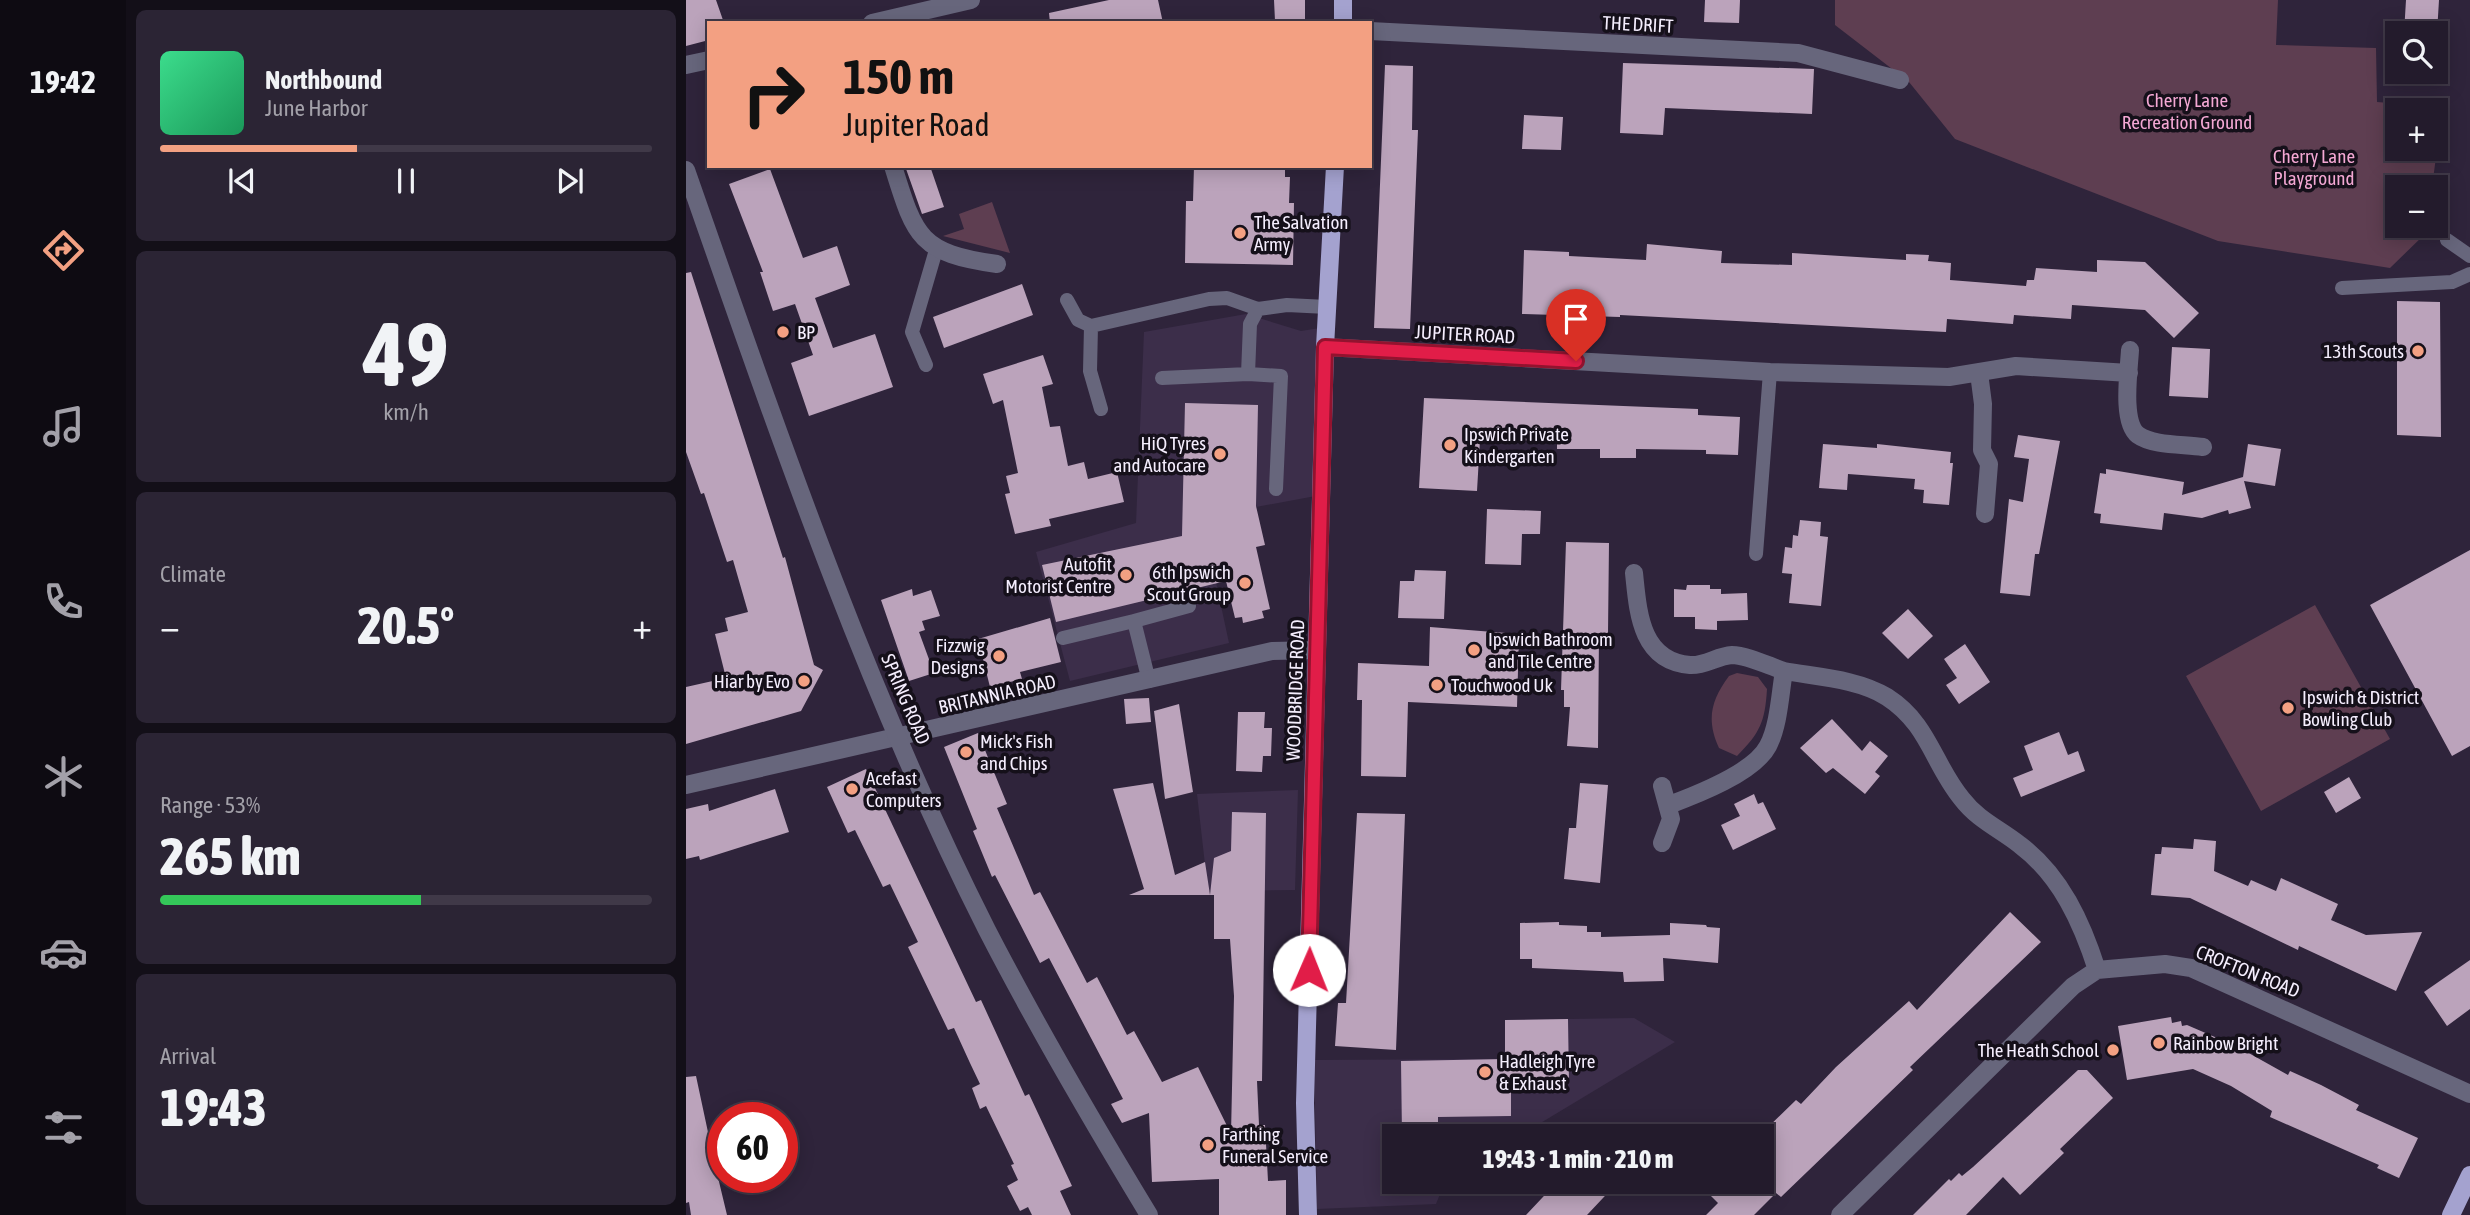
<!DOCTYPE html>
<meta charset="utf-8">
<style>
body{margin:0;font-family:"Asap Condensed",sans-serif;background:#2b2434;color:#f1f3f6;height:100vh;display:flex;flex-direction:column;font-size:26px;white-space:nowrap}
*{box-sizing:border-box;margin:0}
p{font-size:23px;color:#a3a1a9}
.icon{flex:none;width:38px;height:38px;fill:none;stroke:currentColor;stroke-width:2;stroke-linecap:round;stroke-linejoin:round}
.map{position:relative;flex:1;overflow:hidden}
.drawer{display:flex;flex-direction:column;gap:10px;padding:10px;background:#130f18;width:560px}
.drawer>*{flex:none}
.guide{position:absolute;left:21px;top:21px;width:665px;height:147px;border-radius:0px;box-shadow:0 4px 18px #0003,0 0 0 2px #403948;background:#f3a082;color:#111;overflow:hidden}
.tools{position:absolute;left:1699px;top:21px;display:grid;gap:14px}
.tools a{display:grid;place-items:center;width:63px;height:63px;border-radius:0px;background:#231b2c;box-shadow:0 4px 18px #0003,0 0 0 2px #403948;font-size:35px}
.speed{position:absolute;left:21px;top:1102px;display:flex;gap:14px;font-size:35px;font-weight:700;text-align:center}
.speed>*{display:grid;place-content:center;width:91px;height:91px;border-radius:50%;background:#231b2c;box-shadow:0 4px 18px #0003,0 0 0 2px #403948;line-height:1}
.speed .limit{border:10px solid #d22;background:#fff;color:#111}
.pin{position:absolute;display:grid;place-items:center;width:60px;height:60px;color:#fff;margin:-72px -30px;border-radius:50% 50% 50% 0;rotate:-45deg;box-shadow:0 0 7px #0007}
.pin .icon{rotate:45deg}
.me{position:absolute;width:77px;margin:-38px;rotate:1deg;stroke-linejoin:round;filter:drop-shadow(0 0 5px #0008)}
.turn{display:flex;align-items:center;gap:24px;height:147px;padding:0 21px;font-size:32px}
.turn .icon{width:91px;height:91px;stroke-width:2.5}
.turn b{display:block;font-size:49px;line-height:60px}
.big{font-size:52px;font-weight:800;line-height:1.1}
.drawer .tile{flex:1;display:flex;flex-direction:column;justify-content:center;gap:10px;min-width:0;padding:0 24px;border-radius:10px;background:#2b2434}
.drawer .dial{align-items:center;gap:0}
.dial b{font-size:91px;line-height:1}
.song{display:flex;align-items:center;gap:21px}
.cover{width:84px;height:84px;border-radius:10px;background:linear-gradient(135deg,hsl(150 70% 55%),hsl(150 70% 35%))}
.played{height:7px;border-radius:4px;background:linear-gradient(90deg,#f3a082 40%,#403948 40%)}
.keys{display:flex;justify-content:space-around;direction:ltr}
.heat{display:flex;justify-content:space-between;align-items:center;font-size:38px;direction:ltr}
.charge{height:10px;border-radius:5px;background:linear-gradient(90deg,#34c759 53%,#403948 0)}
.trip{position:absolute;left:696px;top:1124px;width:392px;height:70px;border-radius:0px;background:#231b2c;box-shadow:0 4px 18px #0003,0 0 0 2px #403948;font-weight:800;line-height:70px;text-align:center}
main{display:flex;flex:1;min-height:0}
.tabs{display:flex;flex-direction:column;width:126px;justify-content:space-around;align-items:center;background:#0e0b12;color:#a3a1a9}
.tabs .icon{width:49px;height:49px}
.tabs .on{color:#f3a082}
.tabs b{font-size:32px;color:#f1f3f6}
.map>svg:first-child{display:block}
.built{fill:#3c2e4a}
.green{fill:#5e3e51}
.building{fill:#bba3bb}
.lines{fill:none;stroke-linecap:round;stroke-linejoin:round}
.service{stroke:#67667c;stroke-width:14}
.minor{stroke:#67667c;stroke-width:18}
.tertiary{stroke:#67667c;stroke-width:18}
.primary{stroke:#a4a2cf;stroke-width:18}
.route-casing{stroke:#92132f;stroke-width:18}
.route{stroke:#e11d48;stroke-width:12}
.poi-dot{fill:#f3a082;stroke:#15101a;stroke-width:2.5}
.labels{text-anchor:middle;stroke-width:7;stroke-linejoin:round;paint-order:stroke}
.street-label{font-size:19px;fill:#f5eefe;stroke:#15101a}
.park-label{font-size:19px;fill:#f4a8d4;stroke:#15101a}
.poi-label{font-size:19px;fill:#f5eefe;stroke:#15101a;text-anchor:start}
</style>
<main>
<nav class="tabs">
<b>19:42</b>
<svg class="icon on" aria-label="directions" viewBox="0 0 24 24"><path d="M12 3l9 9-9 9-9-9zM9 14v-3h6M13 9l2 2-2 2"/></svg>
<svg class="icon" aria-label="music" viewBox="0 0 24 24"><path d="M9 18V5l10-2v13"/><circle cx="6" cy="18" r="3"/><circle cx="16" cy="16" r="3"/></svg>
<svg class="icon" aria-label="phone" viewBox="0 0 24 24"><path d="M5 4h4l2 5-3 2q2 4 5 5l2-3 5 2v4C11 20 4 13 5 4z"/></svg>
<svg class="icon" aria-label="climate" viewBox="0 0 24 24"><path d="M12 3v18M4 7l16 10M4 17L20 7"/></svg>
<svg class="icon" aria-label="car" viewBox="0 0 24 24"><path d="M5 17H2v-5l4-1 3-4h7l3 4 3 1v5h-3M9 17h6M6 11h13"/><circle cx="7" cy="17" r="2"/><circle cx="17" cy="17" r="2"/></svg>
<svg class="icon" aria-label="filters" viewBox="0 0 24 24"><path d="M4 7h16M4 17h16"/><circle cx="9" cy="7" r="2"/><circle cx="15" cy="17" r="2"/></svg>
</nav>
<section class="drawer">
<div class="tile">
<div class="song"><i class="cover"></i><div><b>Northbound</b><p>June Harbor</p></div></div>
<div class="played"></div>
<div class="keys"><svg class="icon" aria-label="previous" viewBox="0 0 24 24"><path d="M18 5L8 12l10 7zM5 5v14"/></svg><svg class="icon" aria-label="pause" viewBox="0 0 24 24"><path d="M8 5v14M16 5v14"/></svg><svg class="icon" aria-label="next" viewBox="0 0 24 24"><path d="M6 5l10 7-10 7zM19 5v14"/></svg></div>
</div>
<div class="tile dial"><b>49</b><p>km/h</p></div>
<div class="tile"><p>Climate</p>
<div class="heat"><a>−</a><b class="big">20.5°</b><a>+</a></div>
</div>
<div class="tile"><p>Range · 53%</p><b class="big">265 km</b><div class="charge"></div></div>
<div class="tile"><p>Arrival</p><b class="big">19:43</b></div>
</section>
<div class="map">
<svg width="1784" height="1215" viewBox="0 0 1784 1215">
<rect width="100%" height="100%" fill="#2f243b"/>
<path class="built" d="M560,314L615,331L640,327L635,495L516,517L543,643L384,681L350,552L450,523L458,332Z
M612,790L609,890L522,891L511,794Z
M948,1018L989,1042L833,1136H709V1181H767L756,1189L750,1204L631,1209L628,1060L819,1059V1020Z"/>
<path class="green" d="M1149,0H1592L1590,45L1690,48L1691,102L1716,104L1721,110H1712V149H1745L1750,157L1746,187H1712V226H1741L1740,233L1704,268L1532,241L1269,139L1223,82L1149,25Z
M306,202L324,253L257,236L278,229L273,214Z
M1629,605L1704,739L1575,811L1500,676Z
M1051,673L1072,677L1081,689C1079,722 1074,733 1051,756L1033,748C1020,720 1025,700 1043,676Z"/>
<path class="building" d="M0,0H30L38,23H23V40L0,46Z
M423,0H472L477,23H364L363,13Z
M588,0H619V21H589Z
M1019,0H1054L1053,23L1018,22Z
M1720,0H1753L1751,33H1718Z
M937,63L1128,69L1126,114L979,108L977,135L934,133Z
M699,65L727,66L726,130H732L724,329L688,328Z
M838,115L877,117L875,150L836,149Z
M219,166H244L258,207L236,214Z
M508,166H599V177H604L603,203H608L607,265L499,263L500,201H507Z
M84,169L117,258L151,246L164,285L129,298L147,348L189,334L207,387L123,416L105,363L127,355L109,304L87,311L74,272H77L43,184Z
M961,244L1036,251L1035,263L1106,265V253L1220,260V254L1243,255L1242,261L1265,263L1264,280L1340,286L1341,280H1348L1350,268L1411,272V260L1459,262L1513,313L1488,338L1459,310L1386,305L1385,319L1328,315L1327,324L1261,319L1260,332L934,315V317L836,314L838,250L883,252V256L960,260Z
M5,272L97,558L99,557L128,665L137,670L115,711L0,744V687L40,678L29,634L42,631L39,618L62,612L47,560L41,562L18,493L15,494L0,452V273Z
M336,284L347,315L258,348L247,317Z
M1711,301L1754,302L1755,437L1711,435Z
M1486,347L1524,349L1522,398L1483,396Z
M357,355L367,384L356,387L364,427L374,426L382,466L398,462L402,479L431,472L438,502L363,519L365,526L329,534L319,494L324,493L320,476L332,473L317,400L307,404L297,374Z
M738,398L1012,409V415L1054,417L1052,455L1020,454V450L950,449V458H914V449H871V441L794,440L791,491L733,488Z
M499,403L572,405L570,506L579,545L570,547L584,609L576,611L578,618L557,623L556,617L549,618L540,581L370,622L356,565L496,536Z
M1332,435L1374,441L1353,554H1349L1344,596L1314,593L1323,499L1337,502L1343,459L1328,457Z
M1137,444L1191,448V444L1265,452L1264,463H1267L1263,505L1237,503L1238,490L1228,489L1229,479L1162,474L1161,490L1133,488Z
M1562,444L1595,449L1589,486L1558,481L1565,508L1543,514L1542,510L1516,518L1478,513L1476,530L1414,523L1415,514L1408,513L1414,473L1420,474V469L1498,482L1496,495L1557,477Z
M801,509L855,511L854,534H836L835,565L799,564Z
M1114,520L1135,522L1134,536L1142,537L1135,606L1103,603L1106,574L1096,573L1099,547L1106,548L1107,535L1112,536Z
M880,542L923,543L922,633H913L912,748L881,746L884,707H878V690H875Z
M1784,550V746L1766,756L1684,605Z
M729,570L760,571L758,619L712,618L714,581H728Z
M1001,585H1024V589H1035V594L1061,593L1062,620L1031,621V630L1009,629V617H988V589L1000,590Z
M226,589L227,596L245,590L254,616L236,621L239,630L233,632L248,673L223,681L195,600Z
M1222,609L1247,636L1222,659L1196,633Z
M364,618L375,662L334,672L336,679L304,687L292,639Z
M744,627L833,634L831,707L722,702L720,777L675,776L676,700H671L672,663L743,666Z
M1279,644L1304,682L1273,704L1260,685L1271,678L1258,659Z
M463,698L465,722L440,724L438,699Z
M493,704L507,792L479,799L468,711Z
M552,712H579L578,728H586L585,756H577L576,772L550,771Z
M1146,719L1176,751L1184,741L1202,756L1189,772L1194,776L1179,794L1147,768L1140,773L1114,748Z
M1373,732L1382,755L1392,751L1399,771L1335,797L1327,778L1347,770L1338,746Z
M292,733L321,804L311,808L348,895L354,892L401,983L411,977L441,1035L448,1031L476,1082L512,1067L545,1134L548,996L544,939H528V895H524L528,858L545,851L546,812L580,813L576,1081H571L573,1125H579L582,1181L600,1180V1215H533V1179L466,1182L463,1113L436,1123L425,1104L437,1099L363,958L354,963L309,875L306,877L287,831L291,829L258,747Z
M180,769L290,1002L295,1000L339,1096L343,1094L386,1186L374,1191L385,1215H346L342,1207L334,1211L321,1186L332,1180L325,1165L328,1164L300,1106L294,1109L286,1088L294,1084L284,1063L268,1028L262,1030L222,947L232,942L204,884L197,887L169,830L162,833L141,787Z
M1663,777L1675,798L1650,813L1638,792Z
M467,783L489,875L519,862L524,895H443L458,889L427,789Z
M894,783L922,785L914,883L878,879L883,828H890Z
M89,789L103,832L14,860L13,856L0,859V809L22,804L23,811Z
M1068,794L1072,804L1077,802L1090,829L1047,850L1035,825L1054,816L1048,804Z
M671,813L719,814L710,1050L649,1046L652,1003H660Z
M1508,839L1530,841L1528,871L1562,886L1565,880L1590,891L1595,878L1652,904L1645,920L1680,935L1736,932L1710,991L1613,946L1612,950L1504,898L1465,895L1469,854H1475L1476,847L1507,849Z
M1324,912L1355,942L1224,1067L1227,1070L1095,1197L1090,1193L1068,1215H1020L1032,1203L1010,1181H1076V1133L1110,1100L1115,1104L1150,1067L1223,1001L1231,1010Z
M873,922V925L901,926V932H915V937L984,935V923L1020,925L1021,927L1034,928L1032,963L977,958L978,981L938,982L937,972L846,968V959H834V923Z
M1784,960V1009L1761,1026L1738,992Z
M1485,1017L1486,1023L1495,1021L1496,1026L1501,1025L1552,1047L1602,1075L1604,1071L1635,1085L1673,1105L1670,1110L1732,1138L1713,1178L1691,1168L1693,1165L1584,1117L1586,1111L1545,1086L1507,1069L1441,1080L1432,1026Z
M882,1019L883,1083L825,1084V1116L752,1117V1136H716L715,1061L819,1059V1020Z
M1392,1070H1401L1427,1098L1374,1149L1378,1153L1334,1195L1317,1177L1280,1215H1227L1263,1179L1265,1181L1273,1173L1276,1176L1287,1167Z
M10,1076L29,1165L41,1215H5L3,1202L0,1203V1077Z
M872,1181H933L901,1215H840Z"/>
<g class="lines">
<path class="service" d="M1761,240L1784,256
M1656,288L1766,282L1784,274
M381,300L392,320L405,326L523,299L541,298L572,309
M405,326L404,371L415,409
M240,365L226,332L250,250
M562,374L564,324L572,309L601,305L641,307
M476,378L562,374L595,376L590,489
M1070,554L1084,372
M448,621L503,606
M377,638L448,621L463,681"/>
<path class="minor" d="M186,23L285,0
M684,31L1112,53L1214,80
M0,65L23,60
M207,166C229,237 233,253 311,264
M639,347L1084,372L1263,377L1330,366L1443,373
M1444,350C1443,370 1435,422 1452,435C1467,446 1499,444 1517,447
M1293,373L1297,404L1296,450L1303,464L1299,514
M948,573C952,611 954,661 1004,665C1019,666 1031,656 1046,655C1061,655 1083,666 1098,671
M0,785L586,651L631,650
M976,786L985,819L976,843
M983,805C1010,795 1068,773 1082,746C1093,725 1094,694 1098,671C1131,677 1172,679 1201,697C1243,724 1247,764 1276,799C1292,820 1314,829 1334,845C1375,876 1396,923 1411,970
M1154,1215L1387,986L1411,970L1479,964L1505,968L1784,1094"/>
<path class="tertiary" d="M0,170C90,427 178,687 301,930C351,1027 406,1121 463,1215"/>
<path class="primary" d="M657,23V0
M622,1215L619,1103L639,347L649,166
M1765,1215L1784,1175"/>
</g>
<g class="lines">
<defs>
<path id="route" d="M623,970L639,347L890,361"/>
</defs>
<use href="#route" class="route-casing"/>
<use href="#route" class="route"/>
</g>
<g class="poi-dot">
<circle cx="554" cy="233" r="7"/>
<circle cx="97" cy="332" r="7"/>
<circle cx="1732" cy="351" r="7"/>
<circle cx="764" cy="445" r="7"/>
<circle cx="534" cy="454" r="7"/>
<circle cx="440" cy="575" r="7"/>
<circle cx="559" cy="583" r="7"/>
<circle cx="788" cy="650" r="7"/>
<circle cx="313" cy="656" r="7"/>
<circle cx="118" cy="681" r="7"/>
<circle cx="751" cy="685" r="7"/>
<circle cx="1602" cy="708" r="7"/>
<circle cx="280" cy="752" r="7"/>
<circle cx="166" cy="789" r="7"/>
<circle cx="1473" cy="1043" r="7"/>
<circle cx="1427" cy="1050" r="7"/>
<circle cx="799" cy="1072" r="7"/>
<circle cx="522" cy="1145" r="7"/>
</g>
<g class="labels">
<g class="street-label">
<text transform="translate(952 24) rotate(3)" y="7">THE DRIFT</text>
<text transform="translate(779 334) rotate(3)" y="7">JUPITER ROAD</text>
<text transform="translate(609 690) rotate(-88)" y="7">WOODBRIDGE ROAD</text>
<text transform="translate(311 694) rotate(-13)" y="7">BRITANNIA ROAD</text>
<text transform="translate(220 699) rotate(67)" y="7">SPRING ROAD</text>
<text transform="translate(1562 971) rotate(22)" y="7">CROFTON ROAD</text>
</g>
<g class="park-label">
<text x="1501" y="107">Cherry Lane<tspan x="1501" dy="22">Recreation Ground</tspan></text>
<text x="1628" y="163">Cherry Lane<tspan x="1628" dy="22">Playground</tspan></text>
</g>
<g class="poi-label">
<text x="568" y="229">The Salvation<tspan x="568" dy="22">Army</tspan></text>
<text x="111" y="339">BP</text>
<text x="1718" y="358" text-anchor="end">13th Scouts</text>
<text x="778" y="441">Ipswich Private<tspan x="778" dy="22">Kindergarten</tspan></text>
<text x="520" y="450" text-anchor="end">HiQ Tyres<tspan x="520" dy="22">and Autocare</tspan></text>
<text x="426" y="571" text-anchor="end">Autofit<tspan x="426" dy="22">Motorist Centre</tspan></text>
<text x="545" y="579" text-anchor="end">6th Ipswich<tspan x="545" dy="22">Scout Group</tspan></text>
<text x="802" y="646">Ipswich Bathroom<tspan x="802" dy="22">and Tile Centre</tspan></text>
<text x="299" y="652" text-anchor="end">Fizzwig<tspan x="299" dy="22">Designs</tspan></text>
<text x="104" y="688" text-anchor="end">Hiar by Evo</text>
<text x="765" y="692">Touchwood Uk</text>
<text x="1616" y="704">Ipswich &amp; District<tspan x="1616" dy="22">Bowling Club</tspan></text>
<text x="294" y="748">Mick's Fish<tspan x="294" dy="22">and Chips</tspan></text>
<text x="180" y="785">Acefast<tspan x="180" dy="22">Computers</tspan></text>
<text x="1487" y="1050">Rainbow Bright</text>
<text x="1413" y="1057" text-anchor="end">The Heath School</text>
<text x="813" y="1068">Hadleigh Tyre<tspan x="813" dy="22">&amp; Exhaust</tspan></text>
<text x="536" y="1141">Farthing<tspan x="536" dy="22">Funeral Service</tspan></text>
</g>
</g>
</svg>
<div class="tools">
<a><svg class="icon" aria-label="search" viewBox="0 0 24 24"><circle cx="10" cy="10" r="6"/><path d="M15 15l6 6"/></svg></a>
<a>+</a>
<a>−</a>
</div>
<div class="speed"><div class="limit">60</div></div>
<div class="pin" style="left:890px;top:361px;background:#d93025"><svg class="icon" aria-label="arrive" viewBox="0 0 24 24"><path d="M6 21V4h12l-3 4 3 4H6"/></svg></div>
<svg class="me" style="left:623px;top:970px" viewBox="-20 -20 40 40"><circle r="19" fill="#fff"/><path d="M0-13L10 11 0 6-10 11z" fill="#e11d48"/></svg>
<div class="trip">19:43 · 1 min · 210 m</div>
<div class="guide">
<div class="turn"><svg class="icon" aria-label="right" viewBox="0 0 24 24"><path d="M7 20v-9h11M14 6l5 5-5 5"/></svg><div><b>150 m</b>Jupiter Road</div></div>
</div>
</div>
</main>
